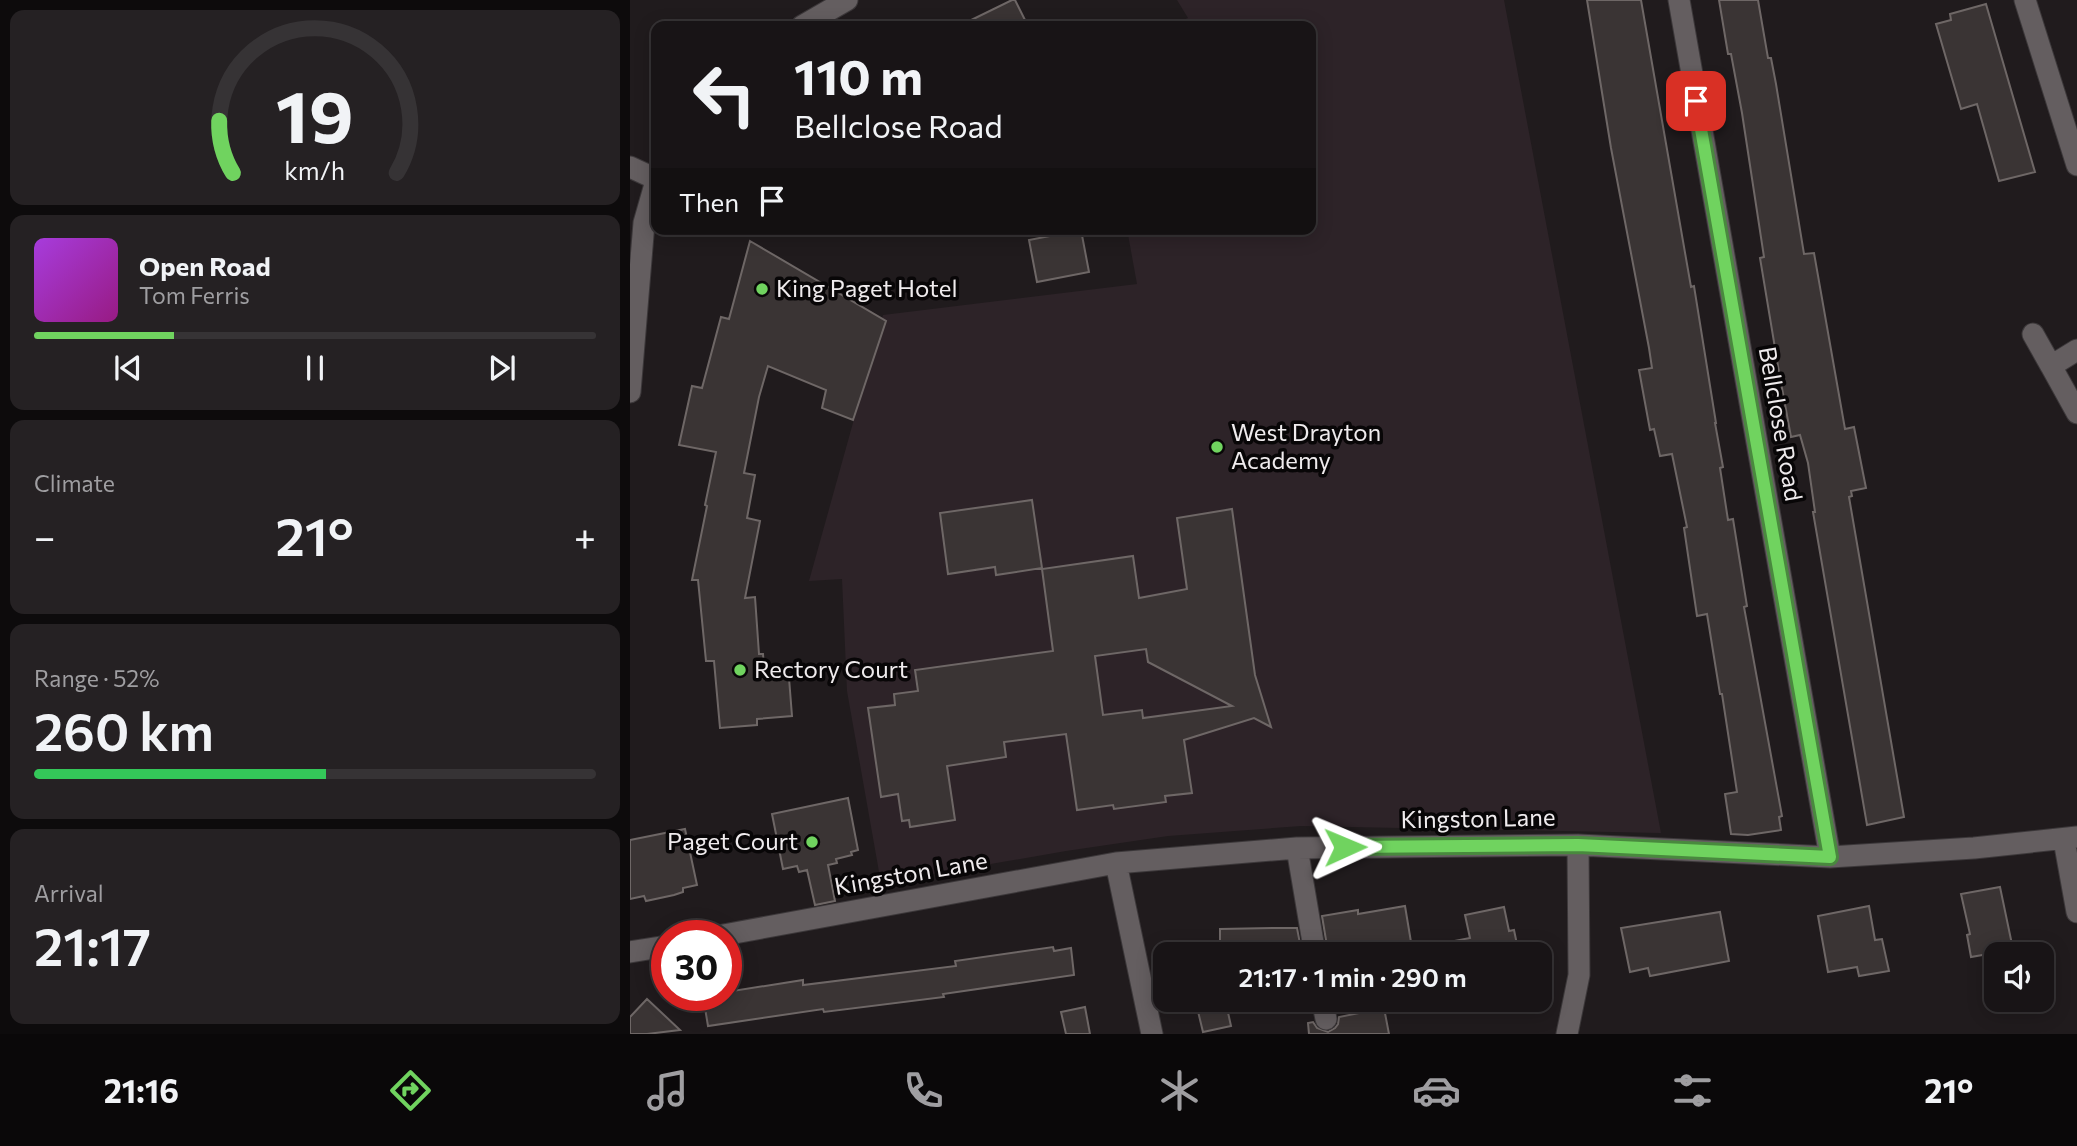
<!DOCTYPE html>
<meta charset="utf-8">
<style>
body{margin:0;font-family:Commissioner,sans-serif;background:#252123;color:#f1f3f6;height:100vh;display:flex;flex-direction:column;font-size:26px;white-space:nowrap}
*{box-sizing:border-box;margin:0}
p{font-size:23px;color:#9f9ea1}
.icon{flex:none;width:38px;height:38px;fill:none;stroke:currentColor;stroke-width:2;stroke-linecap:round;stroke-linejoin:round}
.map{position:relative;flex:1;overflow:hidden}
.sheet{display:flex;flex-direction:column;gap:10px;padding:10px;background:#0d0b0c;width:630px}
.sheet>*{flex:none}
.banner{position:absolute;left:21px;top:21px;width:665px;height:214px;border-radius:14px;box-shadow:0 4px 18px #0003,0 0 0 2px #363335;background:#181416;color:#f1f3f6;overflow:hidden}
.controls{position:absolute;left:1354px;top:942px;display:grid;gap:14px}
.controls a{display:grid;place-items:center;width:70px;height:70px;border-radius:14px;background:#181416;box-shadow:0 4px 18px #0003,0 0 0 2px #363335;font-size:35px}
.speed{position:absolute;left:21px;top:920px;display:flex;gap:14px;font-size:35px;font-weight:700;text-align:center}
.speed>*{display:grid;place-content:center;width:91px;height:91px;border-radius:50%;background:#181416;box-shadow:0 4px 18px #0003,0 0 0 2px #363335;line-height:1}
.speed .limit{border:10px solid #d22;background:#fff;color:#111}
.pin{position:absolute;display:grid;place-items:center;width:60px;height:60px;color:#fff;margin:-30px;border-radius:14px;box-shadow:0 4px 10px #0006}
.me{position:absolute;width:77px;margin:-38px;rotate:89deg;stroke-linejoin:round;filter:drop-shadow(0 0 5px #0008)}
.turn{display:flex;align-items:center;gap:24px;height:147px;padding:0 28px;font-size:32px}
.turn .icon{width:91px;height:91px;stroke-width:2.5}
.turn b{display:block;font-size:49px;line-height:60px}
.then{display:flex;align-items:center;height:66px;padding:0 28px;background:#0003;gap:14px;font-size:26px}
.big{font-size:52px;font-weight:600;line-height:1.1}
.sheet .card{flex:1;display:flex;flex-direction:column;justify-content:center;gap:10px;min-width:0;padding:0 24px;border-radius:14px;background:#252123}
.sheet .dial{align-items:center;gap:0}
.dial svg{height:182px;overflow:visible;fill:none;stroke:#363335;stroke-width:7;stroke-linecap:round;text-anchor:middle}
.dial text{fill:#f1f3f6;stroke:none}
.song{display:flex;align-items:center;gap:21px}
.cover{width:84px;height:84px;border-radius:10px;background:linear-gradient(135deg,hsl(280 70% 55%),hsl(310 70% 35%))}
.played{height:7px;border-radius:4px;background:linear-gradient(90deg,#70d35f 25%,#363335 25%)}
.keys{display:flex;justify-content:space-around;direction:ltr}
.heat{display:flex;justify-content:space-between;align-items:center;font-size:38px;direction:ltr}
.charge{height:10px;border-radius:5px;background:linear-gradient(90deg,#34c759 52%,#363335 0)}
.trip{position:absolute;left:523px;top:942px;width:399px;height:70px;border-radius:14px;background:#181416;box-shadow:0 4px 18px #0003,0 0 0 2px #363335;font-weight:600;line-height:70px;text-align:center}
.tabs{display:flex;height:112px;justify-content:space-around;align-items:center;background:#0a0809;color:#9f9ea1}
.tabs .icon{width:49px;height:49px}
.tabs .current{color:#70d35f}
.tabs b{font-size:32px;color:#f1f3f6}
main{display:flex;flex:1;min-height:0}
.map>svg:first-child{display:block}
.built{fill:#2d2328}
.building{fill:#3a3434;stroke:#6e6766;stroke-width:2;fill-rule:evenodd}
.lines{fill:none;stroke-linecap:round;stroke-linejoin:round}
.minor-casing{stroke:#3c383a;stroke-width:23}
.minor{stroke:#645e60;stroke-width:21}
.route-casing{stroke:#49893e;stroke-width:18}
.route{stroke:#70d35f;stroke-width:12}
.poi-dot{fill:#70d35f;stroke:#080607;stroke-width:2.5}
.labels{text-anchor:middle;stroke-width:7;stroke-linejoin:round;paint-order:stroke}
.poi-label{font-size:24px;fill:#efebed;stroke:#080607;text-anchor:start}
.street-label{font-size:24px;fill:#efebed;stroke:#080607}
</style>
<main>
<section class="sheet">
<div class="card dial"><svg viewBox="0 0 100 80">
<path d="M14 69A42 42 0 1 1 86 69"/>
<path d="M14 69A42 42 0 0 1 8 46" stroke="#70d35f"/>
<text x="50" y="56" font-size="32" font-weight="700">19</text>
<text x="50" y="72" font-size="11">km/h</text>
</svg></div>
<div class="card">
<div class="song"><i class="cover"></i><div><b>Open Road</b><p>Tom Ferris</p></div></div>
<div class="played"></div>
<div class="keys"><svg class="icon" aria-label="previous" viewBox="0 0 24 24"><path d="M18 5L8 12l10 7zM5 5v14"/></svg><svg class="icon" aria-label="pause" viewBox="0 0 24 24"><path d="M8 5v14M16 5v14"/></svg><svg class="icon" aria-label="next" viewBox="0 0 24 24"><path d="M6 5l10 7-10 7zM19 5v14"/></svg></div>
</div>
<div class="card"><p>Climate</p>
<div class="heat"><a>−</a><b class="big">21°</b><a>+</a></div>
</div>
<div class="card"><p>Range · 52%</p><b class="big">260 km</b><div class="charge"></div></div>
<div class="card"><p>Arrival</p><b class="big">21:17</b></div>
</section>
<div class="map">
<svg width="1447" height="1034" viewBox="0 0 1447 1034">
<rect width="100%" height="100%" fill="#201b1d"/>
<path class="built" d="M547,0H874L1031,833L671,826L538,836L436,851L251,883L217,691L212,579L179,581L253,315L507,284L497,229H681V26H539L558,18Z"/>
<path class="building" d="M382,0H385L398,26H329Z
M957,0H1011L1061,287L1064,286L1086,423H1085L1093,467L1090,468L1098,520L1103,519L1117,606L1114,607L1152,816L1149,817L1151,830L1118,835L1101,834L1095,794L1107,792L1092,694H1090L1077,614L1067,616L1054,528L1057,527L1042,454L1030,456L1024,429L1020,430L1009,370L1022,368L1019,348L981,148Z
M1089,0H1128L1138,58H1141L1146,84L1174,254L1184,253L1215,429L1224,427L1233,473L1236,488L1221,491L1222,496L1219,497L1274,817L1237,825L1183,512H1185L1178,463L1170,435L1161,437L1149,372L1130,258L1134,257L1112,113L1101,54H1098Z
M1356,4L1405,172L1369,181L1347,104L1331,109L1306,24L1321,20L1320,14Z
M451,230L459,272L407,282L399,240Z
M120,241L256,321L223,420L192,408L196,390L138,366L129,397L114,473L125,475L117,518L130,521L115,598L125,597L129,654H133L135,680L159,678L162,716L127,719V725L90,728L84,661H76L68,580H62L77,506L75,505L86,452L49,445L62,386L72,388L91,317L99,319Z
M402,500L412,568L366,575L365,567L318,574L310,513Z
M602,509L625,675L641,727L624,718L554,740L562,793L535,796L536,802L484,809L483,805L447,810L436,734L374,742L376,757L317,766L325,820L280,827L279,820L272,821L268,794L251,797L238,708L265,705L264,694L288,691L285,670L423,651L412,569L503,556L509,598L557,589L547,518ZM516,649L518,662L602,706L513,718L512,710L473,715L465,656Z
M218,798L228,850L221,852L222,855L206,859L207,863L198,865L205,901L185,905L177,870L169,872L167,866L153,869L142,814Z
M55,829L67,885L53,888V892L44,895L16,901L14,896L0,899V840Z
M1370,887L1384,954H1358L1341,957L1337,935L1340,934L1331,894Z
M775,906L781,942L735,950L734,946L698,952L692,916L728,910V914Z
M1239,906L1245,940L1252,939L1259,971L1229,976L1227,967L1198,972L1188,916Z
M874,907L879,931L884,930L889,954H820L819,942L840,938L835,915Z
M1090,912L1099,961L1020,976L1018,968L1000,972L991,928Z
M642,928H667L672,954H590V929Z
M423,947L424,951L441,948L444,975L313,994L314,997L194,1012L193,1009L78,1026L73,996H96V992L173,980V985L326,966L325,961Z
M17,999L50,1030L17,1034H0V1017Z
M565,999H595L601,1026L573,1032Z
M455,1007L460,1034H436L431,1012Z
M754,1008L759,1034H679L678,1023L683,1022L687,1028L698,1032L705,1028L708,1024L709,1017Z"/>
<g class="lines">
<defs>
<path id="minor" d="M1049,0L1200,857
M1395,0L1447,165
M172,26L217,0
M0,167L26,179
M1403,334L1421,366L1447,350
M1421,366L1447,413
M0,392L14,223L26,181
M1434,840L1447,912
M667,848L685,954
M486,863L522,1034
M88,936L486,863L667,848L948,845L1200,857L1344,848L1447,837
M0,952L37,946
M692,999L696,1019
M937,1034L949,975L948,845"/>
</defs>
<use href="#minor" class="minor-casing"/>
<use href="#minor" class="minor"/>
</g>
<g class="lines">
<defs>
<path id="route" d="M715,847L948,845L1200,857L1066,101"/>
</defs>
<use href="#route" class="route-casing"/>
<use href="#route" class="route"/>
</g>
<g class="poi-dot">
<circle cx="132" cy="289" r="7"/>
<circle cx="587" cy="447" r="7"/>
<circle cx="110" cy="670" r="7"/>
<circle cx="182" cy="842" r="7"/>
</g>
<g class="labels">
<g class="poi-label">
<text x="146" y="297">King Paget Hotel</text>
<text x="601" y="441">West Drayton<tspan x="601" dy="28">Academy</tspan></text>
<text x="124" y="678">Rectory Court</text>
<text x="168" y="850" text-anchor="end">Paget Court</text>
</g>
<g class="street-label">
<text transform="translate(1150 424) rotate(80)" y="8">Bellclose Road</text>
<text transform="translate(848 819) rotate(-1)" y="8">Kingston Lane</text>
<text transform="translate(281 874) rotate(-10)" y="8">Kingston Lane</text>
</g>
</g>
</svg>
<div class="controls">
<a><svg class="icon" aria-label="sound" viewBox="0 0 24 24"><path d="M4 9h4l5-4v14l-5-4H4zM17 9q2 3 0 6"/></svg></a>
</div>
<div class="speed"><div class="limit">30</div></div>
<div class="pin" style="left:1066px;top:101px;background:#d93025"><svg class="icon" aria-label="arrive" viewBox="0 0 24 24"><path d="M6 21V4h12l-3 4 3 4H6"/></svg></div>
<svg class="me" style="left:715px;top:847px" viewBox="-20 -20 40 40"><path d="M0-17L14 15 0 8-14 15z" fill="#70d35f" stroke="#fff" stroke-width="4"/></svg>
<div class="trip">21:17 · 1 min · 290 m</div>
<div class="banner">
<div class="turn"><svg class="icon" aria-label="left" viewBox="0 0 24 24"><path d="M17 20v-9H6M10 6l-5 5 5 5"/></svg><div><b>110 m</b>Bellclose Road</div></div>
<div class="then">Then<svg class="icon" aria-label="arrive" viewBox="0 0 24 24"><path d="M6 21V4h12l-3 4 3 4H6"/></svg></div>
</div>
</div>
</main>
<nav class="tabs">
<b>21:16</b>
<svg class="icon current" aria-label="directions" viewBox="0 0 24 24"><path d="M12 3l9 9-9 9-9-9zM9 14v-3h6M13 9l2 2-2 2"/></svg>
<svg class="icon" aria-label="music" viewBox="0 0 24 24"><path d="M9 18V5l10-2v13"/><circle cx="6" cy="18" r="3"/><circle cx="16" cy="16" r="3"/></svg>
<svg class="icon" aria-label="phone" viewBox="0 0 24 24"><path d="M5 4h4l2 5-3 2q2 4 5 5l2-3 5 2v4C11 20 4 13 5 4z"/></svg>
<svg class="icon" aria-label="climate" viewBox="0 0 24 24"><path d="M12 3v18M4 7l16 10M4 17L20 7"/></svg>
<svg class="icon" aria-label="car" viewBox="0 0 24 24"><path d="M5 17H2v-5l4-1 3-4h7l3 4 3 1v5h-3M9 17h6M6 11h13"/><circle cx="7" cy="17" r="2"/><circle cx="17" cy="17" r="2"/></svg>
<svg class="icon" aria-label="filters" viewBox="0 0 24 24"><path d="M4 7h16M4 17h16"/><circle cx="9" cy="7" r="2"/><circle cx="15" cy="17" r="2"/></svg>
<b>21°</b>
</nav>
